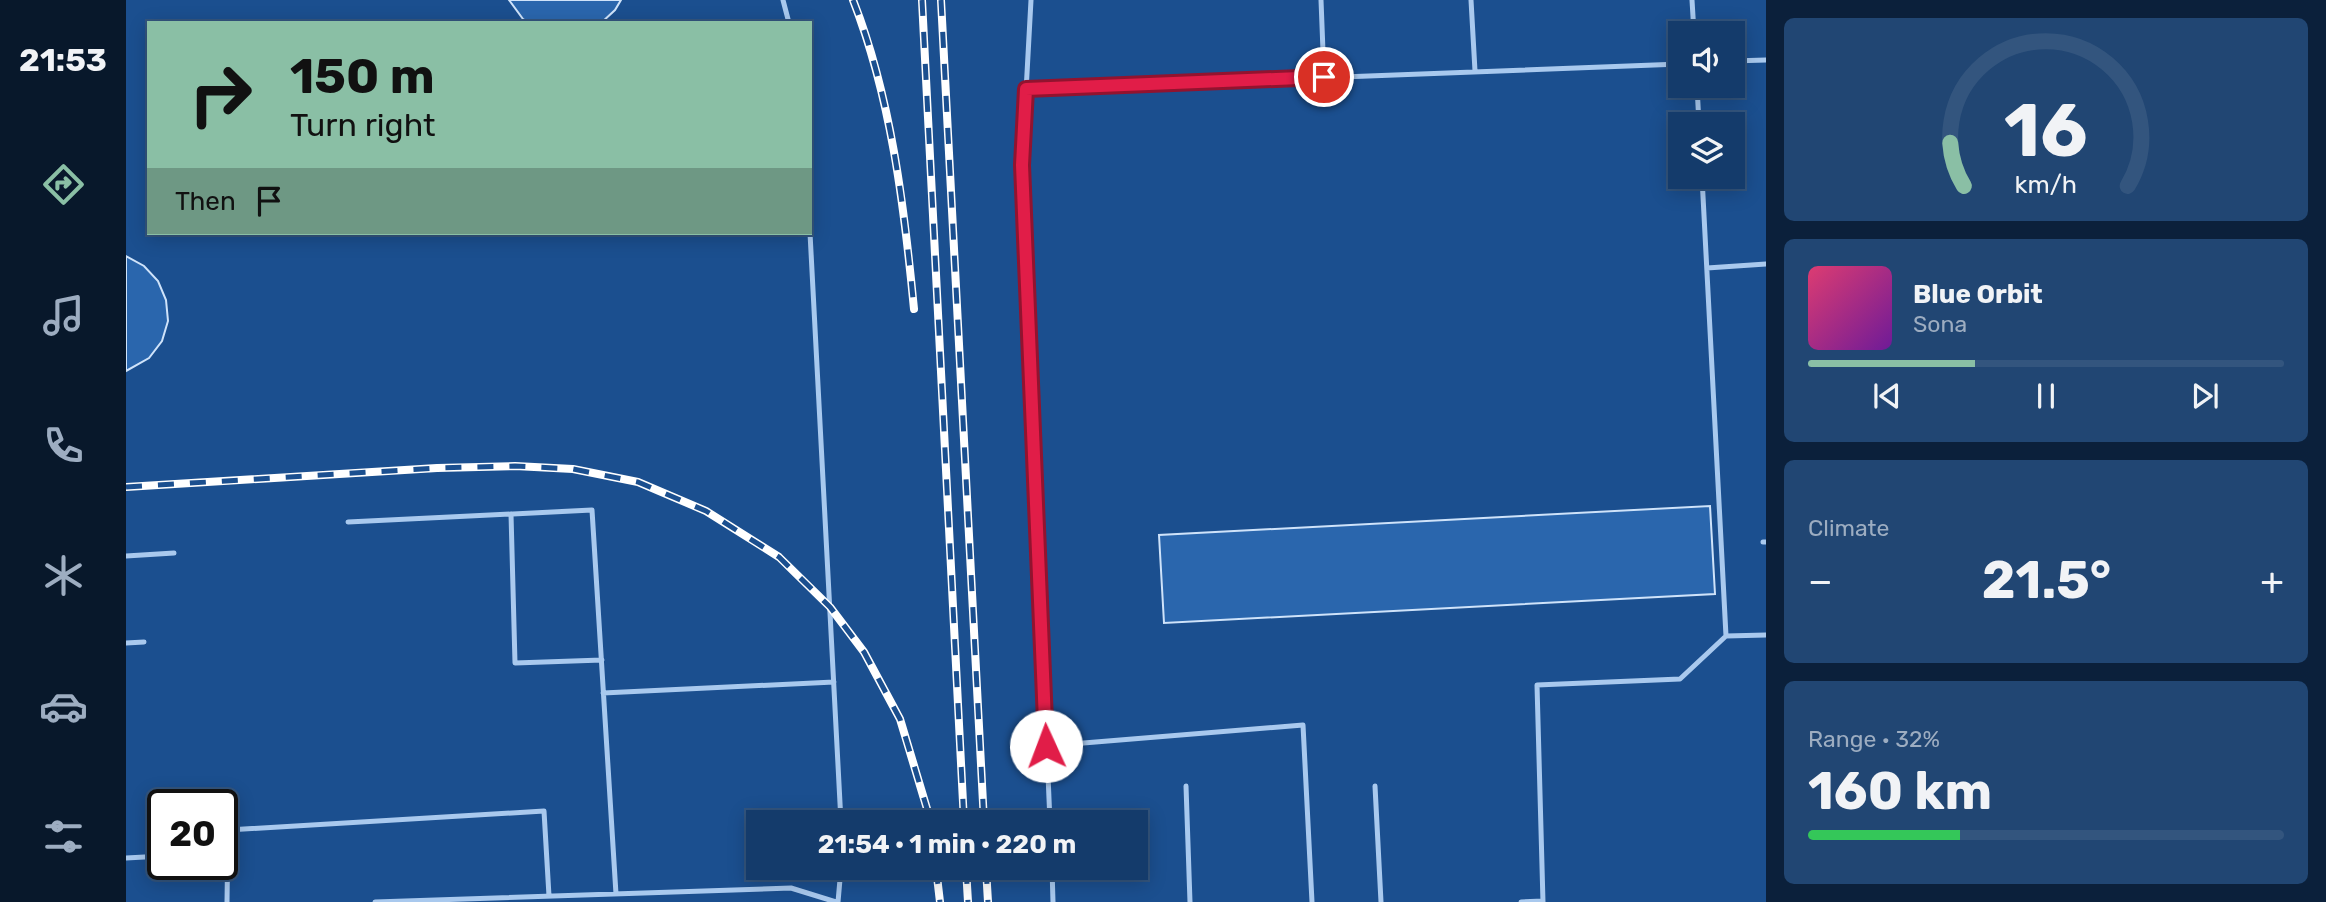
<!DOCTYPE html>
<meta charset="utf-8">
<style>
body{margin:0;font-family:Rubik,sans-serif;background:#214673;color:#f1f3f6;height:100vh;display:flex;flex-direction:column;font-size:26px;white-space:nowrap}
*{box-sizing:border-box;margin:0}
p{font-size:23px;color:#9dadc1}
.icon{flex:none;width:38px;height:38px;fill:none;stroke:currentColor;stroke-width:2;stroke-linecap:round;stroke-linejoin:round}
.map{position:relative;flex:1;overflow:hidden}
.details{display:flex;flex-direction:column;gap:18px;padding:18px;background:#0b203b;width:560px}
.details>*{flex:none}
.banner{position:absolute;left:21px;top:21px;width:665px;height:214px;border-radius:0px;box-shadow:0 4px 18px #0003,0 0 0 2px #33557e;background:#8abfa5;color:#111;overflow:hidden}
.fabs{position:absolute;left:1542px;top:21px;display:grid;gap:14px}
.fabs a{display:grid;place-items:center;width:77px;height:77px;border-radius:0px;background:#143b6b;box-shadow:0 4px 18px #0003,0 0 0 2px #33557e;font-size:35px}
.speed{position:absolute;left:21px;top:789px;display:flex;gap:14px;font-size:35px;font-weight:700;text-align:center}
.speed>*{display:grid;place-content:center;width:91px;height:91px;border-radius:50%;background:#143b6b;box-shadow:0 4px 18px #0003,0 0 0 2px #33557e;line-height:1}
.speed .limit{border:4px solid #111;border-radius:10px;background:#fff;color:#111}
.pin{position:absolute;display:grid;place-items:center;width:60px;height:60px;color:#fff;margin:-30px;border:4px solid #fff;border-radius:50%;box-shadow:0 2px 7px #0007}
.me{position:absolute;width:77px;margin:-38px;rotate:358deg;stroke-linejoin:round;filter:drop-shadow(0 0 5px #0008)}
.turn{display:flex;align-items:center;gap:24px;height:147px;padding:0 28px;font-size:32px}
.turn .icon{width:91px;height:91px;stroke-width:2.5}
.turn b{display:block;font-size:49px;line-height:60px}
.then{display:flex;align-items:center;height:66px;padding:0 28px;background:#0003;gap:14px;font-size:26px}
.big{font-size:52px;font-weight:700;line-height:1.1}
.details .card{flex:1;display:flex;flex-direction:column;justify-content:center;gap:10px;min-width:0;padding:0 24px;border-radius:10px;background:#214673}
.details .dial{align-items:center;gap:0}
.dial svg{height:182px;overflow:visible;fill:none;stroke:#33557e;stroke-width:7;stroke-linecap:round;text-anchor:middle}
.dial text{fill:#f1f3f6;stroke:none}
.song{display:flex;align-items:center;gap:21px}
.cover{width:84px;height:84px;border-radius:10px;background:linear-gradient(135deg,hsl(340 70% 55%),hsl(280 70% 35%))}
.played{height:7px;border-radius:4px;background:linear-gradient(90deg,#8abfa5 35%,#33557e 35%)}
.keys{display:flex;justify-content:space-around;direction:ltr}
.heat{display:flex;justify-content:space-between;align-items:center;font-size:38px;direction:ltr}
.charge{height:10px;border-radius:5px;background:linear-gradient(90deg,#34c759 32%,#33557e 0)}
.trip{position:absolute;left:620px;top:810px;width:402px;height:70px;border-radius:0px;background:#143b6b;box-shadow:0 4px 18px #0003,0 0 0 2px #33557e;font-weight:700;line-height:70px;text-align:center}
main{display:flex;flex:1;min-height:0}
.menu{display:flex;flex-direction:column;width:126px;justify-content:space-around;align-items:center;background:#08182b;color:#9dadc1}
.menu .icon{width:49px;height:49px}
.menu .selected{color:#8abfa5}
.menu b{font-size:32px;color:#f1f3f6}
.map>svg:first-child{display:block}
.building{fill:#2a66ad;stroke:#cfe3fa;stroke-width:2}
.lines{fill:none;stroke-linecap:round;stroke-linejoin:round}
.service{stroke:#a9c9ee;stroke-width:5}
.rail-casing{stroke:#fff;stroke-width:8}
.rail{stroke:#1b4f8f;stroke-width:5;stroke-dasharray:16;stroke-linecap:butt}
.route-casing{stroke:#92132f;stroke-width:18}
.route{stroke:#e11d48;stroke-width:12}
</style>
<main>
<nav class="menu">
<b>21:53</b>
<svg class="icon selected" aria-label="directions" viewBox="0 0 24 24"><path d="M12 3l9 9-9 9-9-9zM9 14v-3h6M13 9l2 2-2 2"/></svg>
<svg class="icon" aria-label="music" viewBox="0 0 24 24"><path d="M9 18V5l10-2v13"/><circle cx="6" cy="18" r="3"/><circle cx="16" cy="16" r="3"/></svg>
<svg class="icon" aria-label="phone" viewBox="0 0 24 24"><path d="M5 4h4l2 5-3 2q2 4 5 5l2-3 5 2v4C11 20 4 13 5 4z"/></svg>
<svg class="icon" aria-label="climate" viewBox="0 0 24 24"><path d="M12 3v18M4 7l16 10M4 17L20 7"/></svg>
<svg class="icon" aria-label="car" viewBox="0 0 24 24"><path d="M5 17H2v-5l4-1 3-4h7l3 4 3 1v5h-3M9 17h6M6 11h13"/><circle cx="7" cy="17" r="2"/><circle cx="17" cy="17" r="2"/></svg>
<svg class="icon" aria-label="filters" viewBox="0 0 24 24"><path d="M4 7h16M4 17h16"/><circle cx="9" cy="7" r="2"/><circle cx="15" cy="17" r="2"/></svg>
</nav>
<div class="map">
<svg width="1640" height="902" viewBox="0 0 1640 902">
<rect width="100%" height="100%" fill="#1b4f8f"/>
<path class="building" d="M383,0H495L489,10L475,23H404L397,19Z
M0,256L18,266L32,281L40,300L42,321L36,341L23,358L0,371Z
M1584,506L1589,594L1038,623L1033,535Z"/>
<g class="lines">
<path class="service" d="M657,0L663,23
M905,0L896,165L924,822
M1195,0L1198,77
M1345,0L1349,71
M1566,0L1568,33
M1606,61L1640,60
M1571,86L1573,124
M900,89L1554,64
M1576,177L1600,636
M684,233L715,822
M1581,268L1640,264
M385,514L389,663L476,660
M222,522L466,510L490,894
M1637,542H1640
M0,556L48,553
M0,643L18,642
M477,693L708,682
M921,746L1177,725L1186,902
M1060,786L1064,902
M1249,786L1255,902
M0,858L37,856
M926,868L927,902
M101,902L102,830L418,811L423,896
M249,902L665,888L710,902
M712,902L715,868
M1395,902L1417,901
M1417,902L1411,685L1554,679L1600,636L1640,635"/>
<defs>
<path id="rail" d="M727,0C765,97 778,205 788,309
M796,0L838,822
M815,0L858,822
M0,487L311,468L389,466L447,469L512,482L580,511L653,557L704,607L738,652L774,719L805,822
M810,868L814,902
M840,868L842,902
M860,868L862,902"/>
</defs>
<use href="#rail" class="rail-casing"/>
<use href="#rail" class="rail"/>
</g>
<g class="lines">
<defs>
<path id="route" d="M920,746L896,165L900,89L1198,77"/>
</defs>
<use href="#route" class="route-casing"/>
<use href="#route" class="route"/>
</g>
</svg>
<div class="fabs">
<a><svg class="icon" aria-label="sound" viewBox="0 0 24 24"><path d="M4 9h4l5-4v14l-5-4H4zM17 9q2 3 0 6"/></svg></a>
<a><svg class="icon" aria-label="layers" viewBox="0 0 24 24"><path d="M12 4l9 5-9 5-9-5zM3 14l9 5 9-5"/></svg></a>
</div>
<div class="speed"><div class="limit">20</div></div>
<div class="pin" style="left:1198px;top:77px;background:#d93025"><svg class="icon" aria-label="arrive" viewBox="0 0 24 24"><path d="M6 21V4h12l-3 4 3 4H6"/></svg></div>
<svg class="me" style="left:920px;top:746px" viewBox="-20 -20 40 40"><circle r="19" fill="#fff"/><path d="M0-13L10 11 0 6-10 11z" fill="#e11d48"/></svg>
<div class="trip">21:54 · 1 min · 220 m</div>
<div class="banner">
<div class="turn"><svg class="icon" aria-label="right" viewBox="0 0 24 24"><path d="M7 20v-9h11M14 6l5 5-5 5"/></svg><div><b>150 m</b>Turn right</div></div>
<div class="then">Then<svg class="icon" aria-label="arrive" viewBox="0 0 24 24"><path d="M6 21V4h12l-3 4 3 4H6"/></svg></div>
</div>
</div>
<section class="details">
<div class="card dial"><svg viewBox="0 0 100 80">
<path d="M14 69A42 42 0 1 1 86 69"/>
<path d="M14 69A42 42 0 0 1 8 50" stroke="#8abfa5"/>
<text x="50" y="56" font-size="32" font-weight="700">16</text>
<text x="50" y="72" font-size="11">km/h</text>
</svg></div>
<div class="card">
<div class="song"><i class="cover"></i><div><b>Blue Orbit</b><p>Sona</p></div></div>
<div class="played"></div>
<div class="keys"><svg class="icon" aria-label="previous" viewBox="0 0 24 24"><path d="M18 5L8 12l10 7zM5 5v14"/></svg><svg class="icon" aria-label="pause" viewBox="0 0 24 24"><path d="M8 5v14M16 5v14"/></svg><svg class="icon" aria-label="next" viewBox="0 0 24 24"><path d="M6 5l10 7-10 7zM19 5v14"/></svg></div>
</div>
<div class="card"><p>Climate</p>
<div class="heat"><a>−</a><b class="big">21.5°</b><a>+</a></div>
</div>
<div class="card"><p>Range · 32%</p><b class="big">160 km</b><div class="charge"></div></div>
</section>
</main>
